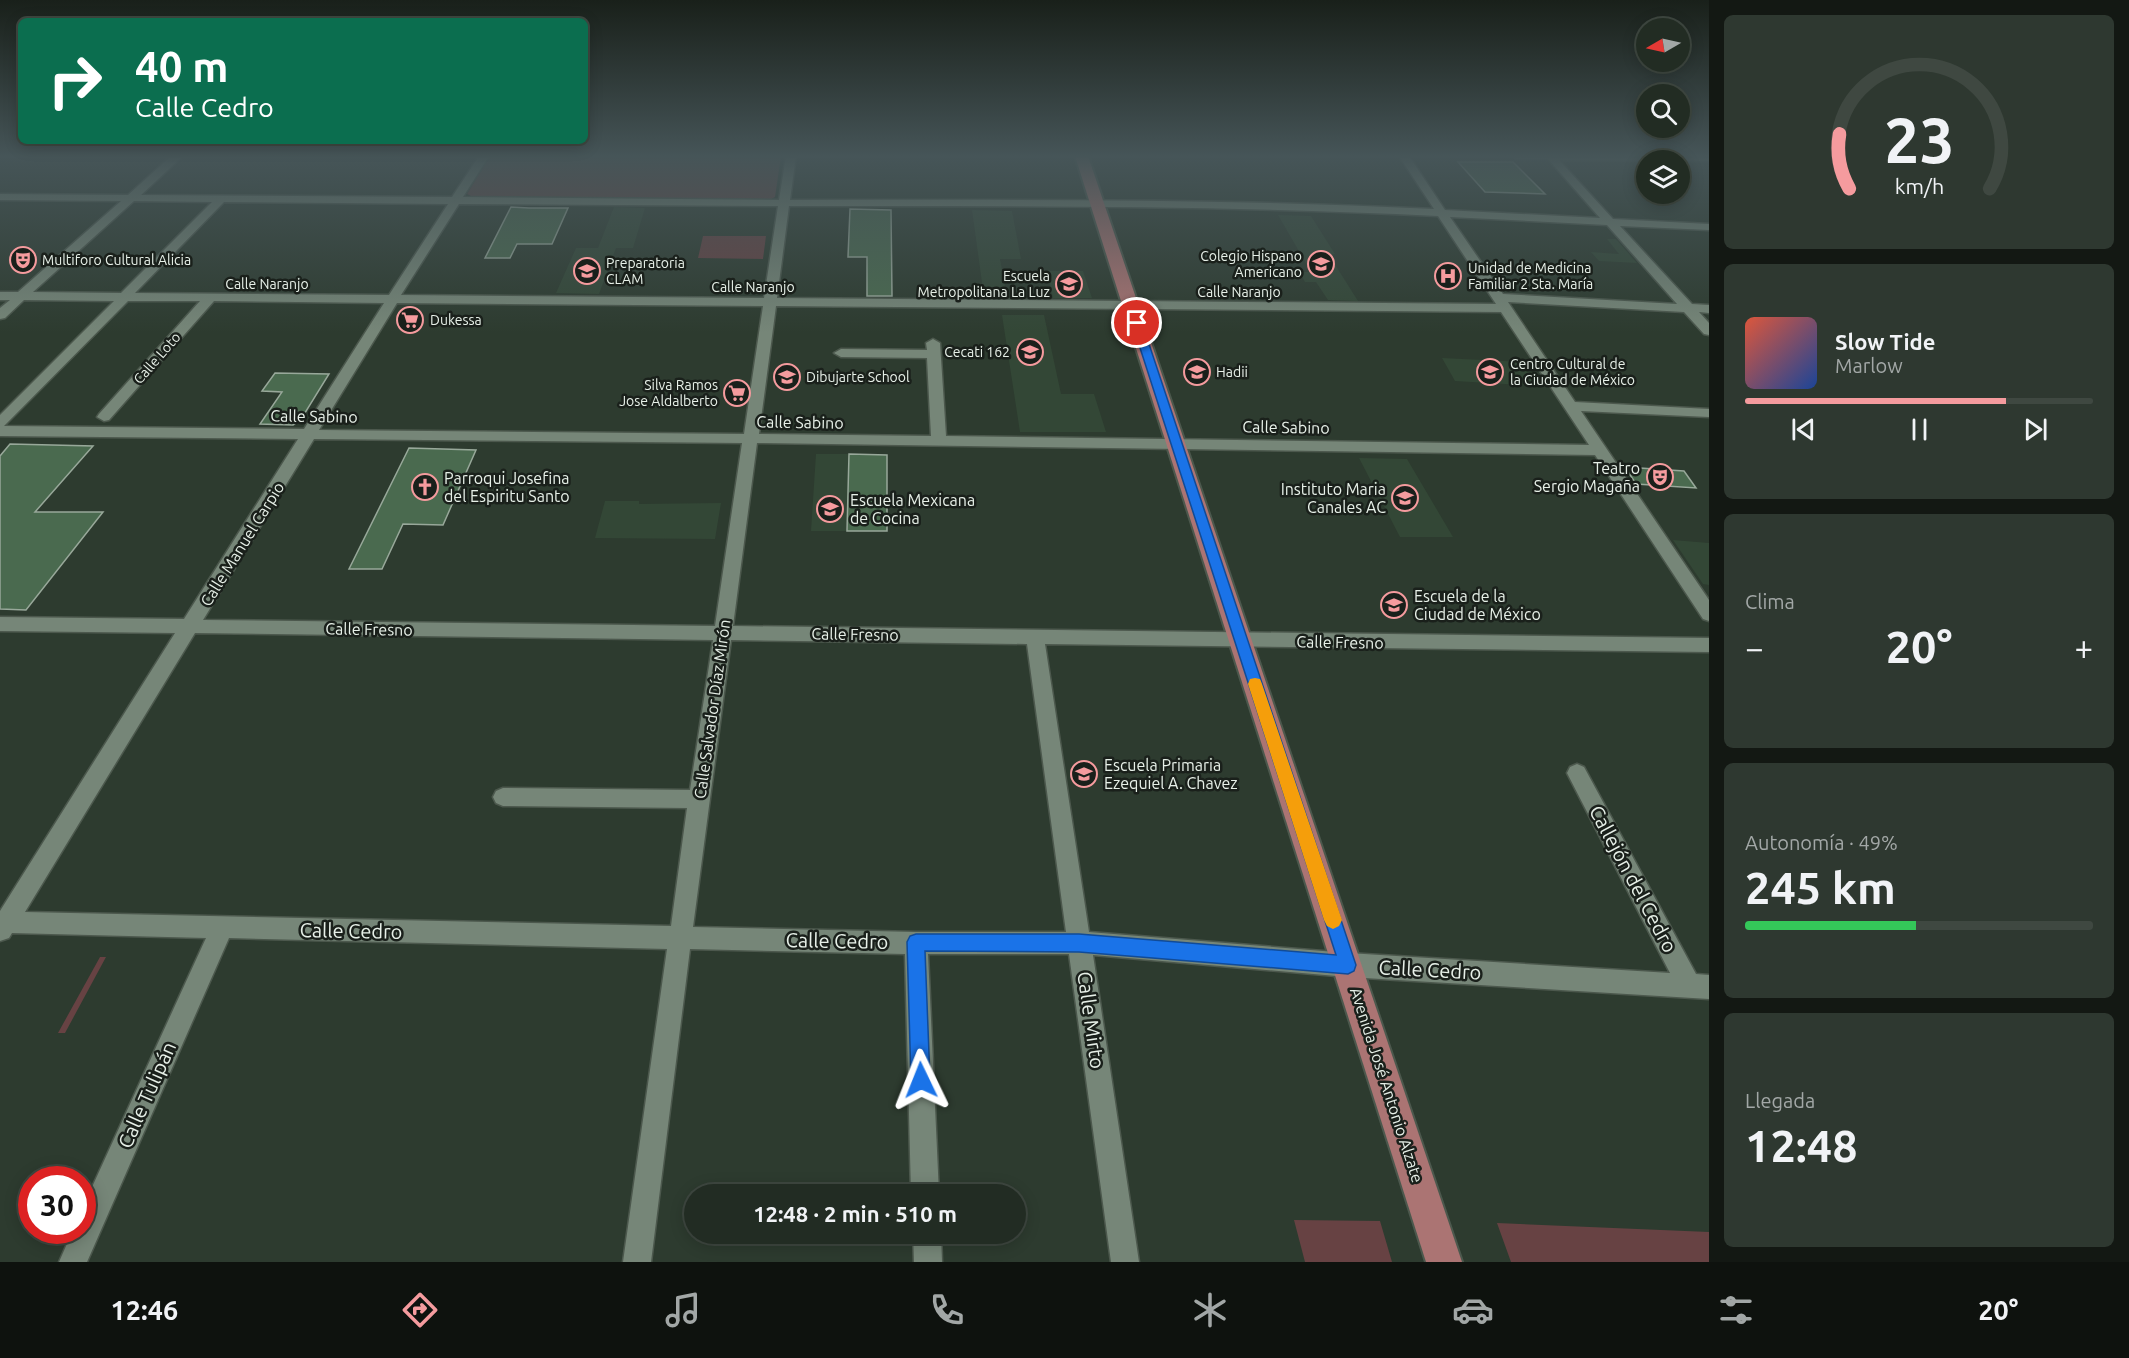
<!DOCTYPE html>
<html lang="es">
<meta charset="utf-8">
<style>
body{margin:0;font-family:Ubuntu,sans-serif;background:#2e3830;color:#f1f3f6;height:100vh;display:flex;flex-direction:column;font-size:22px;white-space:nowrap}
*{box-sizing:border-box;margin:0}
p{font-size:20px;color:#a2a7a6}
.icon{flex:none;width:33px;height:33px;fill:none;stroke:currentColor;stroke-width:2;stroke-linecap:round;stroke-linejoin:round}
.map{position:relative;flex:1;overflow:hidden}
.panel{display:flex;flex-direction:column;gap:15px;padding:15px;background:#131813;width:420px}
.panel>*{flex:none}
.top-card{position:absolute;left:18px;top:18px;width:570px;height:126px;border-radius:9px;box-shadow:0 3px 15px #0003,0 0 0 2px #3f4841;background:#0b6e4f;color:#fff;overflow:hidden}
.needle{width:39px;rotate:261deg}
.fabs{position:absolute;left:1636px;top:18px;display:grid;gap:12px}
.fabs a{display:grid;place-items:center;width:54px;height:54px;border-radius:50%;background:#222c23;box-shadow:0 3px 15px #0003,0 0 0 2px #3f4841;font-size:30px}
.speed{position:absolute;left:18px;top:1166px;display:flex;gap:12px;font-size:30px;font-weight:700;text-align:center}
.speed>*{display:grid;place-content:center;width:78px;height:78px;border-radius:50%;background:#222c23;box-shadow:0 3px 15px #0003,0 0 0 2px #3f4841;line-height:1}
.speed .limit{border:9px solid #d22;background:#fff;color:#111}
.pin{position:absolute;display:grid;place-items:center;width:51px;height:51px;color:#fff;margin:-26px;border:3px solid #fff;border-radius:50%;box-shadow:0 2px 6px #0007}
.me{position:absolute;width:66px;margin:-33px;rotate:358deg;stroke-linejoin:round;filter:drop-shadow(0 0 4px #0008)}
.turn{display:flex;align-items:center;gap:21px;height:126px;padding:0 18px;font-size:27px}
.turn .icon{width:78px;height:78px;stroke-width:2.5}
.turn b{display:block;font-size:42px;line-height:51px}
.big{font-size:45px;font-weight:700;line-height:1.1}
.panel .tile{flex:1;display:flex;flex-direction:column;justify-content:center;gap:9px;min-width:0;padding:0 21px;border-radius:9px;background:#2e3830}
.panel .dial{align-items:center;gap:0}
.dial svg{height:156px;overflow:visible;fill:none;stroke:#3f4841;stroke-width:7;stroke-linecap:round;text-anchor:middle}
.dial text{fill:#f1f3f6;stroke:none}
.song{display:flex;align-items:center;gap:18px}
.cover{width:72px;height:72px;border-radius:9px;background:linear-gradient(135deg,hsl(10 70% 55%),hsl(220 70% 35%))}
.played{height:6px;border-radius:3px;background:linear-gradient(90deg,#f59b9e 75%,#3f4841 75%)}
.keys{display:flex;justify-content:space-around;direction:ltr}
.heat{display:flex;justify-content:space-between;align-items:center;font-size:33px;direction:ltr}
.charge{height:9px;border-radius:4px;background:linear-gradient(90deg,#34c759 49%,#3f4841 0)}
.trip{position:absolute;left:684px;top:1184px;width:342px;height:60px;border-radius:30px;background:#222c23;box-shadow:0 3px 15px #0003,0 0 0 2px #3f4841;font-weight:700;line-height:60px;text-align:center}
.menu{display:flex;height:96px;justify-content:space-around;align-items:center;background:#0e120e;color:#a2a7a6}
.menu .icon{width:42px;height:42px}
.menu .on{color:#f59b9e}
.menu b{font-size:27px;color:#f1f3f6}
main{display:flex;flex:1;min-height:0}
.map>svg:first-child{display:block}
.built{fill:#334736}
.green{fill:#674243}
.building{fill:#4a6a4f;stroke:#98a89a;stroke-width:1.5}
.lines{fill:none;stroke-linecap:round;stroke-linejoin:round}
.minor-casing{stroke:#4c584d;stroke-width:3}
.major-casing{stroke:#4c584d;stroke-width:4}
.minor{fill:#768678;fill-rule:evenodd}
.major{fill:#ab7473;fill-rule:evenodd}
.route{fill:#1a73e8;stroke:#114b97;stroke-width:1.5}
.slow{fill:#f59e0b}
.labels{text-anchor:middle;stroke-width:5;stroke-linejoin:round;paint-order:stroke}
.far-poi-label{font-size:14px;fill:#e7f0e8;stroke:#1a201b;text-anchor:start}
.far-street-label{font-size:14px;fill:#e7f0e8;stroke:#1a201b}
.street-label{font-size:16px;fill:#e7f0e8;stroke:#1a201b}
.poi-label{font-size:16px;fill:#e7f0e8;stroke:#1a201b;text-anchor:start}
.near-street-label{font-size:20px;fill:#e7f0e8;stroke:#1a201b}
</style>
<main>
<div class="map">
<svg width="1709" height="1262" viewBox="0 0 1709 1262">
<rect width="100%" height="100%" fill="#2d3b2f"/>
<path class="built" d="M614,207L645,208L633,248H616L599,294L556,293L576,248H598Z
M972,210L1012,211L1021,259H1000L1007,297H984Z
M1278,215L1311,216L1335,254L1329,255L1358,301L1328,300L1316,282H1305L1299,272H1311Z
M1607,239H1616L1637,263L1599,261L1591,252L1619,254Z
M1047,271H1083L1092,298H1053Z
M1002,315H1044L1061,394H1094L1106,432H1020Z
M1442,358L1524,362L1538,386L1455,381Z
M816,454H849L847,531H811Z
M1359,458L1407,459L1453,537H1400Z
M605,501H639V504L721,503L715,539L595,538Z
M1673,540L1709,543V585L1703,584Z"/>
<path class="green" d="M490,156H781L775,197L771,199L471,196L467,194Z
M703,236H766L763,259L698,258Z
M100,957H106L65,1033H58Z
M1294,1220L1380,1221L1392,1262H1305Z
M1497,1223L1709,1232V1262H1511Z"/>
<path class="building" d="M1458,162H1513L1545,194L1485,192Z
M511,207L529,208H568L552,244H517L510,258H485Z
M850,209L891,210L892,296H867V257H848Z
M275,373L329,374L300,421L293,425L260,424L282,392L262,391Z
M10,444L93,446L35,512H103L26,610L0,609V456Z
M409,448L476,450L443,525L403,524L382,569H349Z
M849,454L887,455V531H847Z
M1625,467L1684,471L1696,488L1636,484Z"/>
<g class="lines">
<defs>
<path id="minor" d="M171,156H183L141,195L452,197L479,156H489L463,197L779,200L786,156H796L790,200C1005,200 1219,198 1434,209L1399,156H1409L1445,210L1600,218L1548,159H1517L1512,156H1709V161L1559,160L1613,219L1709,224V230L1620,226L1692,304L1709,305V313L1699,312L1709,323V335L1704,334L1684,312L1508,302L1575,402L1709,409V417L1581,411L1709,600V621L1703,619L1595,455L757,443L733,626L1709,638V652L1045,644L1089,932L1348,953L1670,973L1567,773L1570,767L1577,764L1584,767L1696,974L1709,975V999L1348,977L1093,955L1139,1262H1111L1069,954H928L939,1194H911L905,954L690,949L651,1262H623L667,949L229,938L87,1262H59L73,1230H82V1209L206,938L12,933L9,938L0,941V911L175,633L0,631V617L184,619L298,439L0,436V415L114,301L24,300L5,318L0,319V308L10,300H0V292H18L121,201L0,200V194L128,195ZM134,201L212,202L121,293L33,292ZM224,202L448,204L389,295L135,293ZM459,204L778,206L764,298L401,295ZM789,206C1006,206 1222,205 1438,216L1496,304L777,298ZM1450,217L1607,225L1677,304L1503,294ZM128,301H200L99,414L97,417L104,421L109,420L214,301L384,303L304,429L4,426ZM397,303L763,306L744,434L319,430ZM776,306L1501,312L1589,445L946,436L940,343L933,339L926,343L927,350L841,349L834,353L841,357L927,358L931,436L759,434ZM314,439L742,443L715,626L203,620ZM195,633L713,640L690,790L503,788L496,791L493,797L496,803L503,806L687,808L671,926L25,912ZM731,640L1027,644L1066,932H916L693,927Z
M913,1233H941L942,1262H914Z"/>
<path id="major" d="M1075,156H1088L1462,1262H1426Z"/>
</defs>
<use href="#minor" class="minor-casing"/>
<use href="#major" class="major-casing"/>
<use href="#minor" class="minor"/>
<use href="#major" class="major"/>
</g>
<linearGradient id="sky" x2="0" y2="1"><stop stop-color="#19201a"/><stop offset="0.47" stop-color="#465558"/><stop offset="1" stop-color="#465558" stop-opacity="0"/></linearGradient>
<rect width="1709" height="333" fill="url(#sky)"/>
<path class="route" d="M1137,320L1142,323L1356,965L1354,971L1348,974L1079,952L925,951L930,1080L928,1086L921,1089L914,1086L911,1080L907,942L910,936L916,934H1079L1336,955L1132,323Z"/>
<path class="slow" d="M1255,678L1260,679L1262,684L1342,920L1339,926L1333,929L1327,926L1324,920L1248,684L1250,679Z"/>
<defs>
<symbol id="theatre-ring" viewBox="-11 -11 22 22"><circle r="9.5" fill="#1a201b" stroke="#f59b9e" stroke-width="1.5"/><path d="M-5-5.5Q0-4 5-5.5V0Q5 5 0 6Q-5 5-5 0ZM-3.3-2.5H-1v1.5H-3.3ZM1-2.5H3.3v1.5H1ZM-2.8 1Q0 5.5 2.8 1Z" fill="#f59b9e"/></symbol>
<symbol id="school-ring" viewBox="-11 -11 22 22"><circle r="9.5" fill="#1a201b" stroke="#f59b9e" stroke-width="1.5"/><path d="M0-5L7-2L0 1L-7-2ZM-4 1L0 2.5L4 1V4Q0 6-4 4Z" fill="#f59b9e"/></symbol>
<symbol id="hospital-ring" viewBox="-11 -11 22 22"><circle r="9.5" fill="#1a201b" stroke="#f59b9e" stroke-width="1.5"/><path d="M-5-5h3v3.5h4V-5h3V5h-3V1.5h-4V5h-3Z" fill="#f59b9e"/></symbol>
<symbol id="supermarket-ring" viewBox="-11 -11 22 22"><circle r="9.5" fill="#1a201b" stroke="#f59b9e" stroke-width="1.5"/><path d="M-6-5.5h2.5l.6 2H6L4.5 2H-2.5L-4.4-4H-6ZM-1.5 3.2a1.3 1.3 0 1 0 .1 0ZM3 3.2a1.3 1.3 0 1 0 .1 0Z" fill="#f59b9e"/></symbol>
<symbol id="church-ring" viewBox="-11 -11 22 22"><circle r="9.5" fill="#1a201b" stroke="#f59b9e" stroke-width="1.5"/><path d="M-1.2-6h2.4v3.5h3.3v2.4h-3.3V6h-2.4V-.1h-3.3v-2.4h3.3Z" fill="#f59b9e"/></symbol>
</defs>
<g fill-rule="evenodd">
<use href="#theatre-ring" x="8" y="245" width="30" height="30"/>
<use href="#school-ring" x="1306" y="249" width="30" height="30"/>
<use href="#school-ring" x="572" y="256" width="30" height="30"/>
<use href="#hospital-ring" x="1433" y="261" width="30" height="30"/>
<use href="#school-ring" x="1054" y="269" width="30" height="30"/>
<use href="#supermarket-ring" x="395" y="305" width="30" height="30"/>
<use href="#school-ring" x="1015" y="337" width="30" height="30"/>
<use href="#school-ring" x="1182" y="357" width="30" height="30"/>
<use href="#school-ring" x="1475" y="357" width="30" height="30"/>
<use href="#school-ring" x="772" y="362" width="30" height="30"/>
<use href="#supermarket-ring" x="722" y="378" width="30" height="30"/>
<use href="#theatre-ring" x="1645" y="462" width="30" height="30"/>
<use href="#church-ring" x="410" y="472" width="30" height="30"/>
<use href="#school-ring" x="1390" y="483" width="30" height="30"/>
<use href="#school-ring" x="815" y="494" width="30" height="30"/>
<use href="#school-ring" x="1379" y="590" width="30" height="30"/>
<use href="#school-ring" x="1069" y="759" width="30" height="30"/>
</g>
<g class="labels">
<g class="far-poi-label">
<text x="1302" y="261" text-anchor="end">Colegio Hispano<tspan x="1302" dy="16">Americano</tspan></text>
<text x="42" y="265">Multiforo Cultural Alicia</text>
<text x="606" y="268">Preparatoria<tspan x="606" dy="16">CLAM</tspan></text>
<text x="1468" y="273">Unidad de Medicina<tspan x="1468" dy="16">Familiar 2 Sta. María</tspan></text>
<text x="1050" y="281" text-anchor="end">Escuela<tspan x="1050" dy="16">Metropolitana La Luz</tspan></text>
<text x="430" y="325">Dukessa</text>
<text x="1010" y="357" text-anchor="end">Cecati 162</text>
<text x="1510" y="369">Centro Cultural de<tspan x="1510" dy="16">la Ciudad de México</tspan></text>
<text x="1216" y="377">Hadii</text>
<text x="806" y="382">Dibujarte School</text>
<text x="718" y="390" text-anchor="end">Silva Ramos<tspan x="718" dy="16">Jose Aldalberto</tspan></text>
</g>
<g class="far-street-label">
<text x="267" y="289">Calle Naranjo</text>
<text x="753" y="292">Calle Naranjo</text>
<text x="1239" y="297">Calle Naranjo</text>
<text transform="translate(157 358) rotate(-49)" y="5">Calle Loto</text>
</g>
<g class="street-label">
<text transform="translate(314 416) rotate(1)" y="6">Calle Sabino</text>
<text transform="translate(800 422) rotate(1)" y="6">Calle Sabino</text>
<text transform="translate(1286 427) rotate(1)" y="6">Calle Sabino</text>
<text transform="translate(242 544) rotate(-58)" y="6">Calle Manuel Carpio</text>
<text transform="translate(369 629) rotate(1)" y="6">Calle Fresno</text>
<text transform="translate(855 634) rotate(1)" y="6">Calle Fresno</text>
<text transform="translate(1340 642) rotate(1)" y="6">Calle Fresno</text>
<text transform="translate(712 709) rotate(-82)" y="6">Calle Salvador Díaz Mirón</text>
<text transform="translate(1387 1085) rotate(72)" y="6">Avenida José Antonio Alzate</text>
</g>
<g class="poi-label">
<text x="1640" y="474" text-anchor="end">Teatro<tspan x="1640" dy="18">Sergio Magaña</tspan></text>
<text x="444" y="484">Parroqui Josefina<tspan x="444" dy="18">del Espiritu Santo</tspan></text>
<text x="1386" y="495" text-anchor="end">Instituto Maria<tspan x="1386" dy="18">Canales AC</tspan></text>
<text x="850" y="506">Escuela Mexicana<tspan x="850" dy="18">de Cocina</tspan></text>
<text x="1414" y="602">Escuela de la<tspan x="1414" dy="18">Ciudad de México</tspan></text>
<text x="1104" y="771">Escuela Primaria<tspan x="1104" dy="18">Ezequiel A. Chavez</tspan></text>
</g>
<g class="near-street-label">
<text transform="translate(1633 879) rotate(62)" y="7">Callejón del Cedro</text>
<text transform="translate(351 931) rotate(1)" y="7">Calle Cedro</text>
<text transform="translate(837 941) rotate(1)" y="7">Calle Cedro</text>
<text transform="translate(1430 970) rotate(3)" y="7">Calle Cedro</text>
<text transform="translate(1091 1020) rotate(82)" y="7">Calle Mirto</text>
<text transform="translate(147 1095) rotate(-66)" y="7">Calle Tulipán</text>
</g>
</g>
</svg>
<div class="fabs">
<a><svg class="needle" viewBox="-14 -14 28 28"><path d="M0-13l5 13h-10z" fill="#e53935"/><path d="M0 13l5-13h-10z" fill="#a2a7a6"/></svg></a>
<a><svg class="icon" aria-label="search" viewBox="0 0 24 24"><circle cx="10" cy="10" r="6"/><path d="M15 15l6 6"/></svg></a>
<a><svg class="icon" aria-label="layers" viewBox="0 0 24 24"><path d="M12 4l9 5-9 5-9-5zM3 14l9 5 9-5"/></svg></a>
</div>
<div class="speed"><div class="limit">30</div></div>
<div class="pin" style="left:1137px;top:323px;background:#d93025"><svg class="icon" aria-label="arrive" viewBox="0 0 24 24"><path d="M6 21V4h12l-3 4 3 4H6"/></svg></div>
<svg class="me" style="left:921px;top:1080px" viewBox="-20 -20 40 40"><path d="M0-17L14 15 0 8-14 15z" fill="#1a73e8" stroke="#fff" stroke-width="4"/></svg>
<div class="trip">12:48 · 2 min · 510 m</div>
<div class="top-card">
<div class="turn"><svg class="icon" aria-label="right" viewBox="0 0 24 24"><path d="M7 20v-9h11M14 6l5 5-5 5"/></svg><div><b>40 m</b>Calle Cedro</div></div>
</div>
</div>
<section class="panel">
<div class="tile dial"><svg viewBox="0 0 100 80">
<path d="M14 69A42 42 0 1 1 86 69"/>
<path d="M14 69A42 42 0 0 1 9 41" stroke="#f59b9e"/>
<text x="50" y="56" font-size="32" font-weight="700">23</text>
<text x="50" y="72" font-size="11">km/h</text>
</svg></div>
<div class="tile">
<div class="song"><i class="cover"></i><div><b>Slow Tide</b><p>Marlow</p></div></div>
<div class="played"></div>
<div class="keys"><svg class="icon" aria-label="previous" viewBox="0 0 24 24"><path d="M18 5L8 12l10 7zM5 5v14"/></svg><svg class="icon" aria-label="pause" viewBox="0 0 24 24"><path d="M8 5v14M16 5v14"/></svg><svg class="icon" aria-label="next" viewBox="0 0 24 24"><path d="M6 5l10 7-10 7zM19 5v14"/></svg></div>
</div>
<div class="tile"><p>Clima</p>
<div class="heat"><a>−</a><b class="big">20°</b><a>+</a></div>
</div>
<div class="tile"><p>Autonomía · 49%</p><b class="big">245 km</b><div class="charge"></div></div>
<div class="tile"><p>Llegada</p><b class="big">12:48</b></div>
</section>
</main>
<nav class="menu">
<b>12:46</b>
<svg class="icon on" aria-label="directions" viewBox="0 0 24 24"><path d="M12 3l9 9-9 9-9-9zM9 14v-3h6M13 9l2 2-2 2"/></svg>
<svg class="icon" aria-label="music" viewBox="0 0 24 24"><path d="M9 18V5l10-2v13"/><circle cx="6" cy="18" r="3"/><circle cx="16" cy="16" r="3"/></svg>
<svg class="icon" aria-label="phone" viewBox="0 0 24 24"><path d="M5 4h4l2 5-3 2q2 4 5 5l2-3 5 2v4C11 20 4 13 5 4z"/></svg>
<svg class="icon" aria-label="climate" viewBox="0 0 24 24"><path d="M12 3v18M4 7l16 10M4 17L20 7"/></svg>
<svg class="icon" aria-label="car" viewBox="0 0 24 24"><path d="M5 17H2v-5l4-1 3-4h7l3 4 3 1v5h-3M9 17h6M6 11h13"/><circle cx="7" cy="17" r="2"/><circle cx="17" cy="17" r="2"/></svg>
<svg class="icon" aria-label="filters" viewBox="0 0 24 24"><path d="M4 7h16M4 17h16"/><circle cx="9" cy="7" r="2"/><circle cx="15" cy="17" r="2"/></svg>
<b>20°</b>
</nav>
